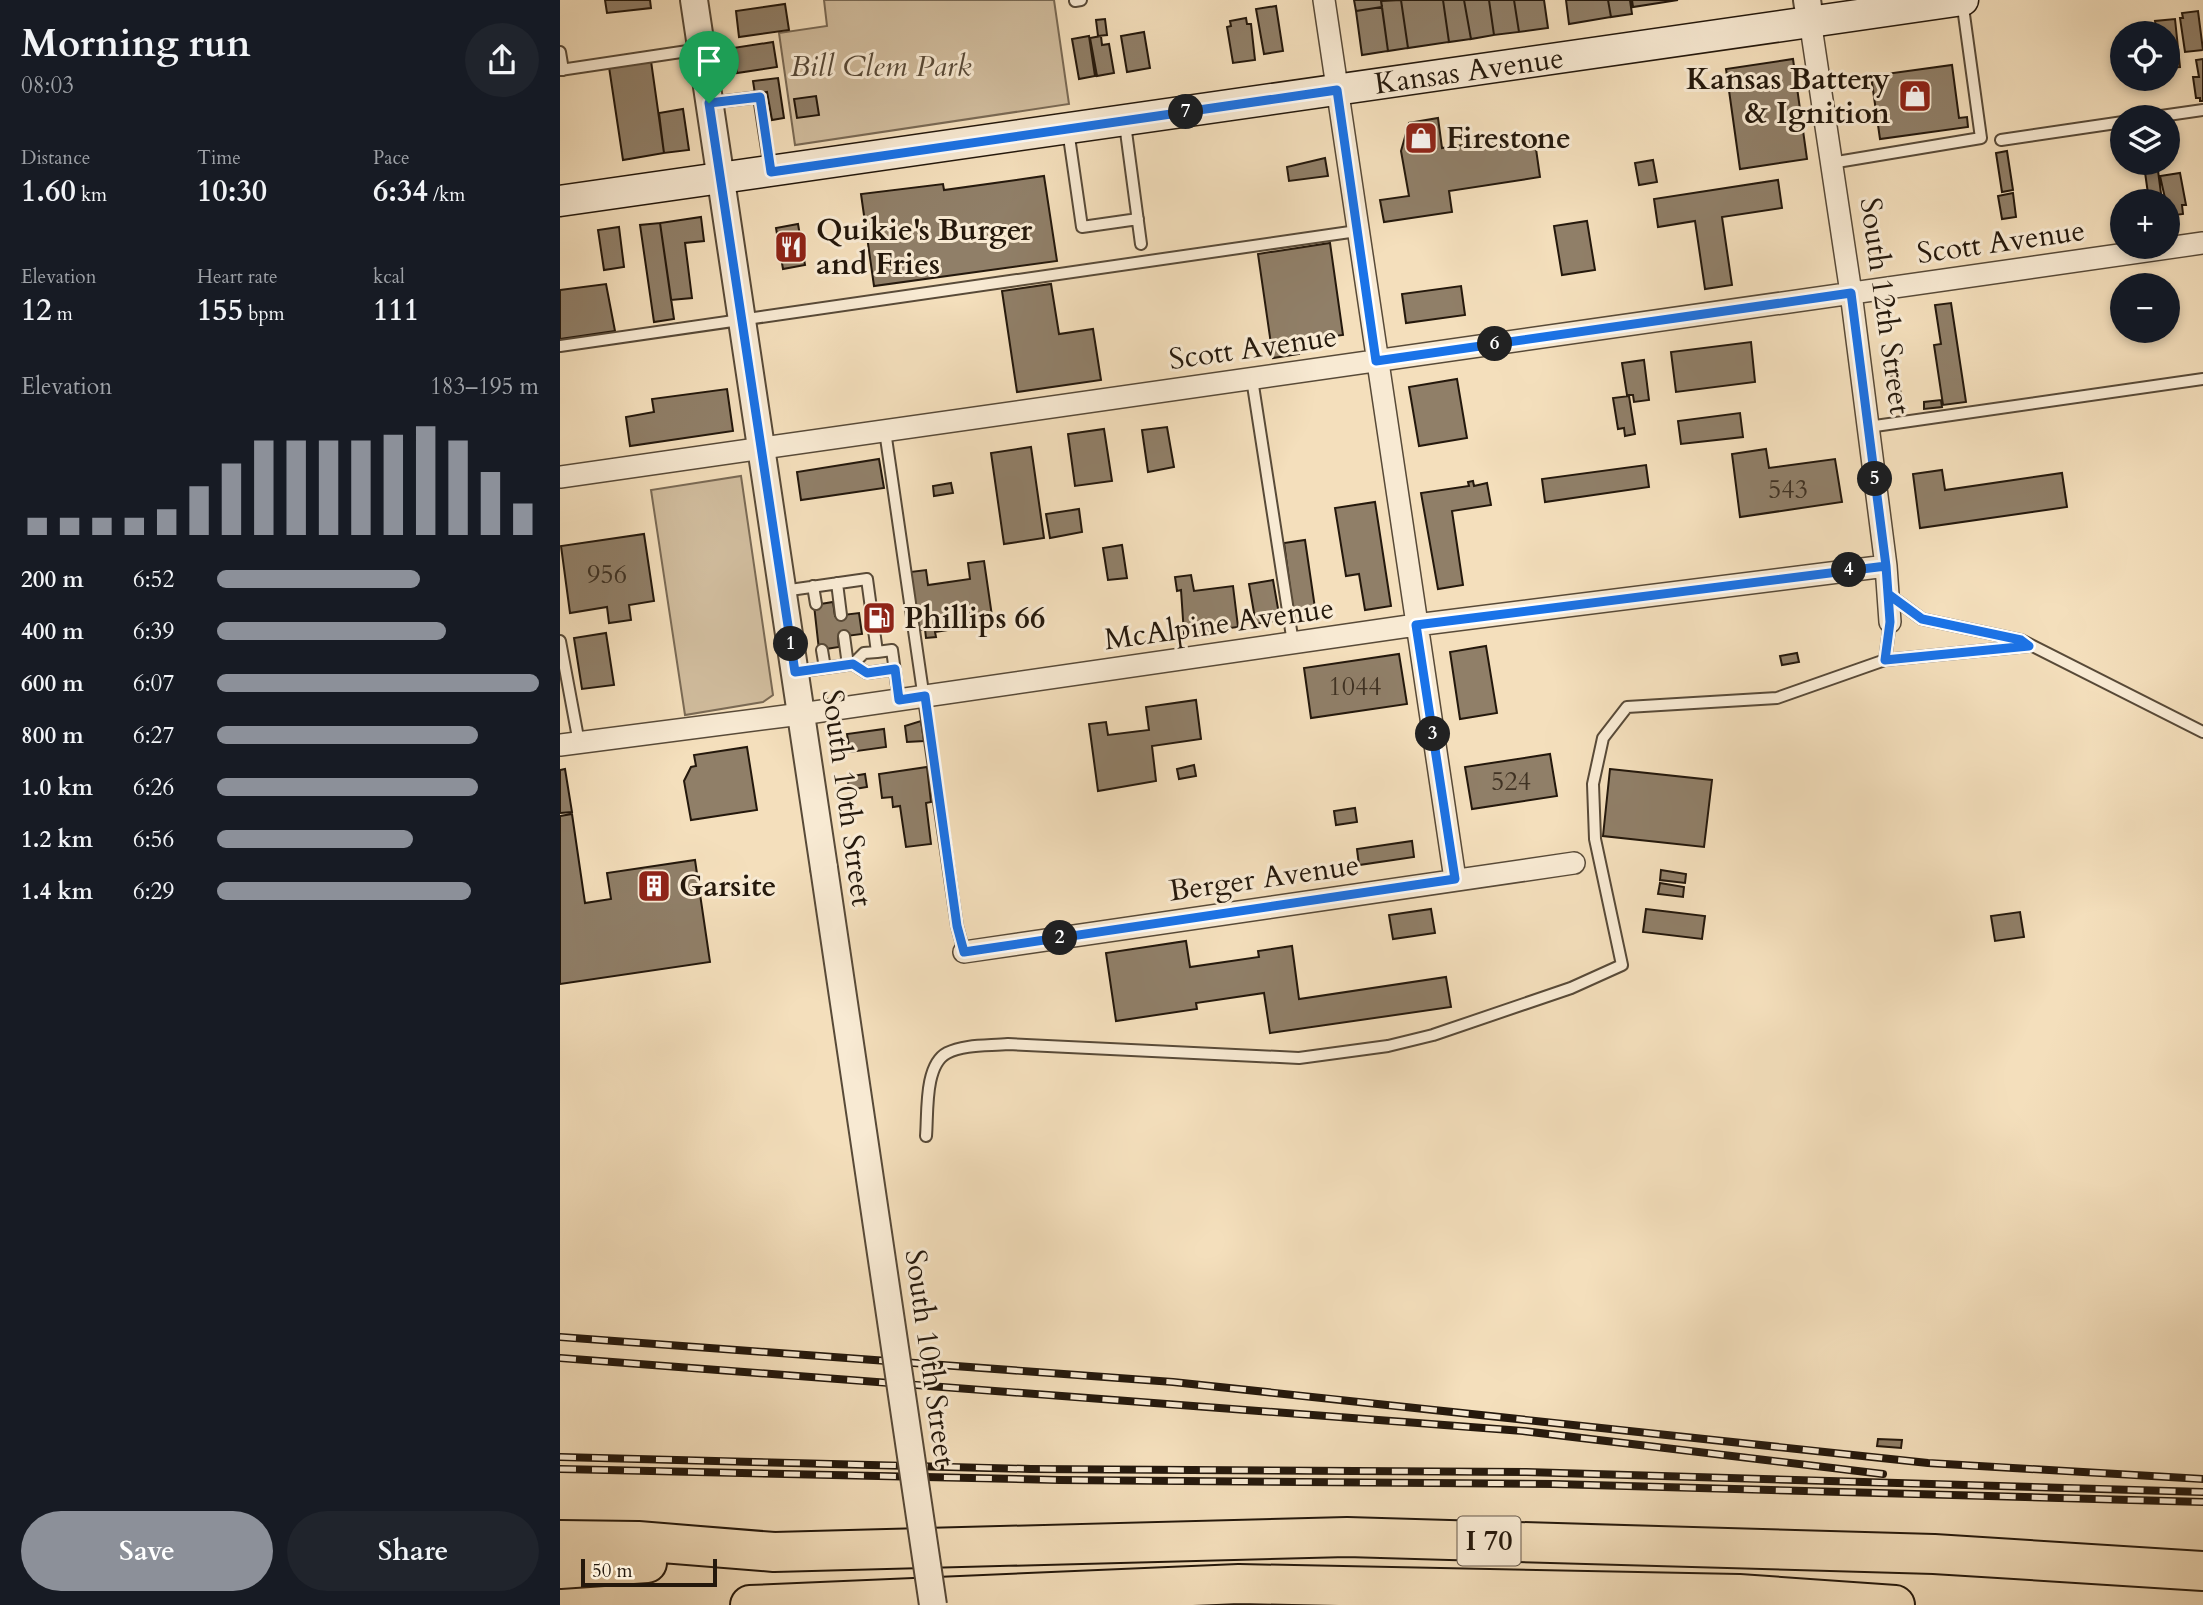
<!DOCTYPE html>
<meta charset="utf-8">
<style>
:root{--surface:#171b24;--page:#20242c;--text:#f1f3f6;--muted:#9ea1a6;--accent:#8c9099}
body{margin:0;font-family:Cardo,serif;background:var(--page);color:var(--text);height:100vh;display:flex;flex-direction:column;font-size:26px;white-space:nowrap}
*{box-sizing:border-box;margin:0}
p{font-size:23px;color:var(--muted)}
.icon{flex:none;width:38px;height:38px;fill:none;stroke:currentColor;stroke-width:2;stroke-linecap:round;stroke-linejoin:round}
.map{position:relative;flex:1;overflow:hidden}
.drawer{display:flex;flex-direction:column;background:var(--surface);width:560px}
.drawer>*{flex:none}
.fabs{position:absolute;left:1550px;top:21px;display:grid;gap:14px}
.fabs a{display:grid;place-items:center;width:70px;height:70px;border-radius:50%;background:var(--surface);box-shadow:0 4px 10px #0003;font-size:35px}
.scale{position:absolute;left:21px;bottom:18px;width:136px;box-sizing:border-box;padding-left:7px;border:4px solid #24180c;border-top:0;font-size:19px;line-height:24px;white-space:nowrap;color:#24180c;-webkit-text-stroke:5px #f8ead3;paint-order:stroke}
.pin{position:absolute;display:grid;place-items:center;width:60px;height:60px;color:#fff;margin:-72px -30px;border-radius:50% 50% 50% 0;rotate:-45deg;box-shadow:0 0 7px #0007}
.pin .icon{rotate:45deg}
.km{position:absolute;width:35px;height:35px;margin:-18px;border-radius:50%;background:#222;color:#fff;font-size:19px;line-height:35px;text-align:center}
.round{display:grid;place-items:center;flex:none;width:74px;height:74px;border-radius:37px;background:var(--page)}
.summary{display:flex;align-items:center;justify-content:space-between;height:119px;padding:0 21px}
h1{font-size:38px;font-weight:700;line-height:52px}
.figures{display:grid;grid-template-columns:repeat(3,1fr);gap:10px;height:119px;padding:7px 21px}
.figures div{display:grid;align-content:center}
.figures b{font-size:30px;font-weight:700}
.figures small{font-size:19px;font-weight:400}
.figures p{font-size:19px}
.chart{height:196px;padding:14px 21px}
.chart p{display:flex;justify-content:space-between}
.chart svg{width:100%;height:126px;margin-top:7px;stroke:var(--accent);stroke-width:6}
.button{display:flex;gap:14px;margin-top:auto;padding:14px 21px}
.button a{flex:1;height:80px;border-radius:42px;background:var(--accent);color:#fff;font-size:28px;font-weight:700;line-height:80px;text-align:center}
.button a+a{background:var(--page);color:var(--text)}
ul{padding:0 21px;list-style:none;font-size:23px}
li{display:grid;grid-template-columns:112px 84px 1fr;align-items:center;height:52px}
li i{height:18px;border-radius:9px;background:var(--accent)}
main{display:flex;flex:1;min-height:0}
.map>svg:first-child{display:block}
.green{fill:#d1bd9e;stroke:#7a6a55;stroke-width:2}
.building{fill:#907f68;stroke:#24180c;stroke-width:2}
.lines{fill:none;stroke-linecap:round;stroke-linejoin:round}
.service-casing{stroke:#584a38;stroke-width:14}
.minor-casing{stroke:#584a38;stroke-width:24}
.tertiary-casing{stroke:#584a38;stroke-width:30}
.secondary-casing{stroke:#24180c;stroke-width:33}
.motorway-casing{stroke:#24180c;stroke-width:42}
.service{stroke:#f8ead3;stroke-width:10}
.minor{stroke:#f8ead3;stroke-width:21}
.tertiary{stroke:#f8ead3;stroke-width:26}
.secondary{stroke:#f8ead3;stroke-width:30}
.motorway{stroke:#f4dfbc;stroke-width:38}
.rail-casing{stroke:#24180c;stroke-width:8}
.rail{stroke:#f8ead3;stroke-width:5;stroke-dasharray:16;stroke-linecap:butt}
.tertiary-bridge-casing{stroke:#584a38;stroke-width:30;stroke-linecap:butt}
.tertiary-bridge{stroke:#f8ead3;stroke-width:26}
.route-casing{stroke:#fff;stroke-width:14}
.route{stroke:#1a73e8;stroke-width:9}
.labels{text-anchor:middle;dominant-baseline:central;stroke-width:6;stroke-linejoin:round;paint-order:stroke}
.number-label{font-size:26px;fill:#3f3223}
.shield{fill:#f8ead3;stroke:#645748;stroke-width:2}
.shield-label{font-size:28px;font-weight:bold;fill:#24180c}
.park-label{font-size:30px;font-style:italic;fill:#584a38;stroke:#f8ead3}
.street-label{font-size:30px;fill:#24180c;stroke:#f8ead3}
.poi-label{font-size:30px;font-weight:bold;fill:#24180c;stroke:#f8ead3;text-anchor:start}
</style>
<main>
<section class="drawer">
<div class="summary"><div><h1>Morning run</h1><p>08:03</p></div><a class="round"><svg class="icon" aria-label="share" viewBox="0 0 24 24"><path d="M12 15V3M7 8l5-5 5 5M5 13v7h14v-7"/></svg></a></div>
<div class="figures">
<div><p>Distance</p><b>1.60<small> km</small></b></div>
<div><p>Time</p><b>10:30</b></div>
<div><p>Pace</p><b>6:34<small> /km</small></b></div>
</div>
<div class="figures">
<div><p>Elevation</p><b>12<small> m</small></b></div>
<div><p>Heart rate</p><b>155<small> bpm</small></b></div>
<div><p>kcal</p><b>111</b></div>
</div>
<div class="chart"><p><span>Elevation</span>183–195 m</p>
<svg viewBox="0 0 160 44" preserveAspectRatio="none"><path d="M5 44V38M15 44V38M25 44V38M35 44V38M45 44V35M55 44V27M65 44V19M75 44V11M85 44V11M95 44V11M105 44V11M115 44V9M125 44V6M135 44V11M145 44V22M155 44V33"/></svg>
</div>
<ul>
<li><b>200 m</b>6:52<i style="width:63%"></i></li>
<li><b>400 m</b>6:39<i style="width:71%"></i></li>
<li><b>600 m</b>6:07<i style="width:100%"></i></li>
<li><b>800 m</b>6:27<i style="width:81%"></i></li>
<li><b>1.0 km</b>6:26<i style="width:81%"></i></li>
<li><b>1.2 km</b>6:56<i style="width:61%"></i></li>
<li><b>1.4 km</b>6:29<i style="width:79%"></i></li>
</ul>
<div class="button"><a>Save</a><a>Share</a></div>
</section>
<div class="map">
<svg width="1643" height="1605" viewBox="0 0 1643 1605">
<rect width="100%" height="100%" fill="#f4dfbc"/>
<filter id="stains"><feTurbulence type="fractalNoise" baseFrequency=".00286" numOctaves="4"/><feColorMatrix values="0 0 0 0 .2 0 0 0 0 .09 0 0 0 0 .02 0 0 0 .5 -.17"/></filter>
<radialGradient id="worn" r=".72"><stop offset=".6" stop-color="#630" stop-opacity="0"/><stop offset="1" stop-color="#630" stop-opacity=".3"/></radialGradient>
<path class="green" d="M264,0H494L509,104L235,145L219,33L267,26Z
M181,476L213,695L203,702L125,715L91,490Z"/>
<path class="building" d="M45,0H90L91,8L47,13Z
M794,0H821L822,7L796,11Z
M841,0H883L889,42L848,48Z
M841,0L848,48L828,51L821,1Z
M883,0H904L911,39L889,42Z
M904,0H929L934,35L911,39Z
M929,0H954L959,32L934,35Z
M954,0H984L988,28L959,32Z
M1006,0H1048L1051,17L1009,24Z
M1048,0H1070L1072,14L1051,17Z
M1072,0H1118L1073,7Z
M225,4L229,30L179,37L176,11Z
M716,6L723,51L704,54L696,9Z
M822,7L828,51L802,55L796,11Z
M1638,11L1643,50L1625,52L1620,18H1623L1622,13Z
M686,18L687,24H691L695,60L673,63L667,27L671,26L670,21Z
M545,19L547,35L538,36L536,20Z
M1615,19L1620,67L1608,68V33H1597L1595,21Z
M584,32L590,68L567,72L561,36Z
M529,36L535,76L519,79L512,39Z
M541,36L542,45L549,44L554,73L537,76L530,38Z
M213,42L217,67L177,73L173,48Z
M1233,59L1247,159L1180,169L1166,69Z
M1643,59V101H1640V98H1636L1633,77H1639L1636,60Z
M91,61L104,153L63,160L49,67Z
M1392,65L1399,118L1407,117L1408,127L1320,139L1311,76Z
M218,78L224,118L212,120L207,92L195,94L193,81Z
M256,96L259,115L237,118L234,99Z
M123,109L129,150L104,153L99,113Z
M878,118L882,148L974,135L980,177L889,191L892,212L824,222L820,200L849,196L841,151L849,123Z
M1447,151L1453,190L1442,192L1436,153Z
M765,158L768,176L729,181L727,167Z
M1093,160L1097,182L1079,185L1075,163Z
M1597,163L1602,201H1589L1584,165Z
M1620,173L1626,205H1622L1623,214L1609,216L1600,176Z
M484,176L497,261L314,286L301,194L383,184L384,190Z
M1218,180L1222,208L1162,217L1172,285L1145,289L1135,221L1098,227L1094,199Z
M1453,193L1456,217L1442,219L1438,196Z
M141,217L144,241L125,243L132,298L111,300L100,223Z
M1027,221L1035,270L1002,275L994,226Z
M100,223L114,319L94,322L80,225Z
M238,224L245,265L223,269L216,228Z
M59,227L64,267L44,270L38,230Z
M770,243L783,335L737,341L739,354L713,358L698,254Z
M46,284L55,331L0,339V290Z
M491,284L499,334L533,329L541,380L457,392L442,291Z
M901,286L905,315L846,323L842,294Z
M1391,303L1406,402L1383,405L1374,345L1381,344L1375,305Z
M1191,342L1195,382L1116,392L1111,352Z
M1084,360L1089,400L1074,402L1073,395H1067L1062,363Z
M1337,373L1341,395L1335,396L1331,374Z
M897,379L907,438L859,446L849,387Z
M167,389L173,431L70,446L66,417L94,412L92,399Z
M1069,396L1075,434L1065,436L1064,428L1058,429L1053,398Z
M1381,400L1382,407L1364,409V402Z
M1180,413L1183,437L1121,444L1118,421Z
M607,427L614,467L588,472L582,430Z
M544,429L552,481L515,486L508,434Z
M471,447L484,538L444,544L431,453Z
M1206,449L1209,468L1275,459L1282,502L1180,517L1172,454Z
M319,459L324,488L241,500L237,472Z
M1086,465L1089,487L985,502L982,479Z
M1382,470L1385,490L1502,473L1507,507L1360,528L1353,474Z
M913,481L914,486L927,483L931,505L892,511L903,585L878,589L861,493L909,486L908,482Z
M391,483L393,493L374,496L373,486Z
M815,502L831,606L805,610L799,574L786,576L775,508Z
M519,509L522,532L490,538L486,514Z
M84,534L94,601L69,605L71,620L49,623L47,607L10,613L1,546Z
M745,540L755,608L733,611L724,543Z
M562,545L567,578L548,580L543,548Z
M424,561L433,623L375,632L376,637L366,638L365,629L359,630L350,572L366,570L368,585L410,579L408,563Z
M631,575L634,591L673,586L678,627L624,634L621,590L617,591L615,577Z
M713,580L720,620L696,624L689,584Z
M273,602L275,616L299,613L302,634L278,637L279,647L259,650L254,605Z
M46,633L54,685L22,689L14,638Z
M926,646L937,713L900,719L890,652Z
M1237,653L1239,662L1222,665L1220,656Z
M839,654L847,704L751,718L744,668Z
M636,700L641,739L592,746L596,781L538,791L529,724L546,722L548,735L589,730L586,707Z
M361,721L364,741L347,742L345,726Z
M324,729L326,747L290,752L287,734Z
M187,747L197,810L131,820L124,781L131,767L136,766L134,755Z
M990,754L997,796L912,809L905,767Z
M634,765L636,776L619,779L617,769Z
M367,767L371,802L366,803L371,844L346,847L340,806L333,807L332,797L322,798L319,774Z
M5,769L12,812L0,813V770Z
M1050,769L1152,780L1144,847L1043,836Z
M305,774L307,787L289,790L287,777Z
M795,808L797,822L776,825L774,811Z
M12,814L25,903L51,899L47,873L135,860L150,962L0,984V816Z
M852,841L854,857L799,865L797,849Z
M1101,870L1126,874L1125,883L1100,880Z
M1100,883L1124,887L1123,897L1098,894Z
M871,909L875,933L833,939L829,915Z
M1086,909L1145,916L1142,939L1083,932Z
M1460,912L1464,937L1435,941L1431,916Z
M626,941L630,967L699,957L698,951L732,946L739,999L886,977L891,1007L710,1033L704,993L636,1003L637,1009L556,1021L546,953Z
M1318,1439L1342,1440L1341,1448L1317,1446Z"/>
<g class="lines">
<defs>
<path id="service" d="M515,1L521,0
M0,52L3,70
M0,70L141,49
M149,103L199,97L210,169
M1594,117L1643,110
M565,124L581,244
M508,130L522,227L578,219
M1441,140L1563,122
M1271,163L1421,138L1402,0
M0,346L797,231
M692,379L733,643
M1308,427L1643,379
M325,431L397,926L404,952
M277,583L281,615
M253,586L256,604
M223,591L307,579L317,652L332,650L339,700
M1328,594L1362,619L1461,640L1643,732
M284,636L288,665
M0,641L19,743
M262,650L265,668
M1325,660L1330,622
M293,664L304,653L317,652
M236,672L293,664L307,673L335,669
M366,1136C368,1114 364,1065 387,1053C404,1044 430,1046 448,1044L739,1058L828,1046L873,1035L1011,988L1062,965L1035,839L1033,784L1043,738L1067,707L1217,698L1325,660L1469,646"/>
<path id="minor" d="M764,0L895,879
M1250,20L1291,293L1326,566L1330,622
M0,477L1643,243
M0,745L241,714L856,625L1326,566
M404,952L1014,863"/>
<path id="tertiary" d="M134,0L264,868
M1247,0L1250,20"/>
<path id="secondary" d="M0,201L1403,0"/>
<path id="motorway" d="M0,1540L78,1541L214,1552L787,1537L1374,1554L1643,1571
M0,1569L87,1563
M190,1605L679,1584L1179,1594L1335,1605"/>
</defs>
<use href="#service" class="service-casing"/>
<use href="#minor" class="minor-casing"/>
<use href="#tertiary" class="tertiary-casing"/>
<use href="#secondary" class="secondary-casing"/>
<use href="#motorway" class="motorway-casing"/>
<use href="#service" class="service"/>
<use href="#minor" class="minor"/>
<use href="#tertiary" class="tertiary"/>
<use href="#secondary" class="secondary"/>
<use href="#motorway" class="motorway"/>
<defs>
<path id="rail" d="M0,1337L613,1382L1368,1463L1643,1479
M0,1358L963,1431L1323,1474
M0,1457L471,1469L966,1472L1643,1492
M0,1469L499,1480L994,1484L1643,1502"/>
</defs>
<use href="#rail" class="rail-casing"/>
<use href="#rail" class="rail"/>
<defs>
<path id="tertiary-bridge" d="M264,868L373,1605"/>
</defs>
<use href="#tertiary-bridge" class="tertiary-bridge-casing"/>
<use href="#tertiary-bridge" class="tertiary-bridge"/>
</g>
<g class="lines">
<defs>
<path id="route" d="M149,103L235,672L293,664L307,673L335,669L339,700L365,696L397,926L404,952L895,879L856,625L1326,566L1328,594L1362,619L1461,640L1469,646L1325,660L1330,622L1326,566L1291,293L816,361L777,90L211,172L200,97L149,103"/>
</defs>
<use href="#route" class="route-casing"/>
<use href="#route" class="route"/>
</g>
<defs>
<symbol id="shop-square" viewBox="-11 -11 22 22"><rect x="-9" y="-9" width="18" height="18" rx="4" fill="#8f2418" stroke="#f8ead3"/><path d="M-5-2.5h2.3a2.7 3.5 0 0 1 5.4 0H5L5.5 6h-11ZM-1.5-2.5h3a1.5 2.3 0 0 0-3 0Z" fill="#fff"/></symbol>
<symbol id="restaurant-square" viewBox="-11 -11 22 22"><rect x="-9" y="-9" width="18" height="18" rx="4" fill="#8f2418" stroke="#f8ead3"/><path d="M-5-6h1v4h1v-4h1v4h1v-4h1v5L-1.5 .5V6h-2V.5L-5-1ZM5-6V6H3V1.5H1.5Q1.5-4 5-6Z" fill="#fff"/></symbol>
<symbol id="fuel-square" viewBox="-11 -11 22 22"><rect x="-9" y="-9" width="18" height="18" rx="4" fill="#8f2418" stroke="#f8ead3"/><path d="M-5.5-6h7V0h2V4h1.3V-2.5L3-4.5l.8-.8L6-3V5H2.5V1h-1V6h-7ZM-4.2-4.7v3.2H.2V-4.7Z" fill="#fff"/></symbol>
<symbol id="building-square" viewBox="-11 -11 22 22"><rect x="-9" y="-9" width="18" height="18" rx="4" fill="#8f2418" stroke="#f8ead3"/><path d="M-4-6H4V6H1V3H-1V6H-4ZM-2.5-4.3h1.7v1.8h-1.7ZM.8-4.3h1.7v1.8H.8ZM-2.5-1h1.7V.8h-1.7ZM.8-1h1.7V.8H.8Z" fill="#fff"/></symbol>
</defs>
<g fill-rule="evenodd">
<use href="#shop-square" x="1336" y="77" width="38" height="38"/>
<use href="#shop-square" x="842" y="119" width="38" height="38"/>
<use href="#restaurant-square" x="212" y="228" width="38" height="38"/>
<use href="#fuel-square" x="300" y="599" width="38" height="38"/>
<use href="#building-square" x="75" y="867" width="38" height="38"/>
</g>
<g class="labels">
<g class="number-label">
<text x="1228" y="489">543</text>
<text x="47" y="574">956</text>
<text x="795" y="686">1044</text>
<text x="951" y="781">524</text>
</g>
<rect class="shield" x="897.5" y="1516.5" width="63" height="49" rx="5"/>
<g class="shield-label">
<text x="929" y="1541">I 70</text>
</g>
<g class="park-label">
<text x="321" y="66">Bill Clem Park</text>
</g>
<g class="street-label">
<text transform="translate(909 71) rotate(-8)">Kansas Avenue</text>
<text transform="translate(1441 242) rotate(-8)">Scott Avenue</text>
<text transform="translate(1325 306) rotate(82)">South 12th Street</text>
<text transform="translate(693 348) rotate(-8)">Scott Avenue</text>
<text transform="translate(659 624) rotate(-8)">McAlpine Avenue</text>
<text transform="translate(287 798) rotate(82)">South 10th Street</text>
<text transform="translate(704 878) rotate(-8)">Berger Avenue</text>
<text transform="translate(370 1358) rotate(82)">South 10th Street</text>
</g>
<g class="poi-label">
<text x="1330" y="79" text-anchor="end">Kansas Battery<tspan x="1330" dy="34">&amp; Ignition</tspan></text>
<text x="886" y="138">Firestone</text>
<text x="256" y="230">Quikie's Burger<tspan x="256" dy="34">and Fries</tspan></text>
<text x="344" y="618">Phillips 66</text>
<text x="119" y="886">Garsite</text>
</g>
</g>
<rect width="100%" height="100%" filter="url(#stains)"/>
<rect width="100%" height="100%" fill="url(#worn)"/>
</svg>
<div class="fabs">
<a><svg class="icon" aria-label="locate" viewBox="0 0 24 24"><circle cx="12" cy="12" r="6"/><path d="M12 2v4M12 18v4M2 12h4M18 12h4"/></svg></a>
<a><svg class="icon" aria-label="layers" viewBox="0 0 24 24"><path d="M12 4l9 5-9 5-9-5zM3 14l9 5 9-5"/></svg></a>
<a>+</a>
<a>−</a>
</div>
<div class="scale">50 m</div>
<div class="pin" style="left:149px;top:103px;background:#1e9e55"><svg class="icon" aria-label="arrive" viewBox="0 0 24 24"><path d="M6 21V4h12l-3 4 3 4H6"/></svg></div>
<b class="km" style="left:231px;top:644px">1</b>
<b class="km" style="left:500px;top:938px">2</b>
<b class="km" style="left:873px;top:734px">3</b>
<b class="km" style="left:1289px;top:570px">4</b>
<b class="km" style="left:1315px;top:479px">5</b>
<b class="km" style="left:935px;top:344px">6</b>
<b class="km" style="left:626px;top:112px">7</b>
</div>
</main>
